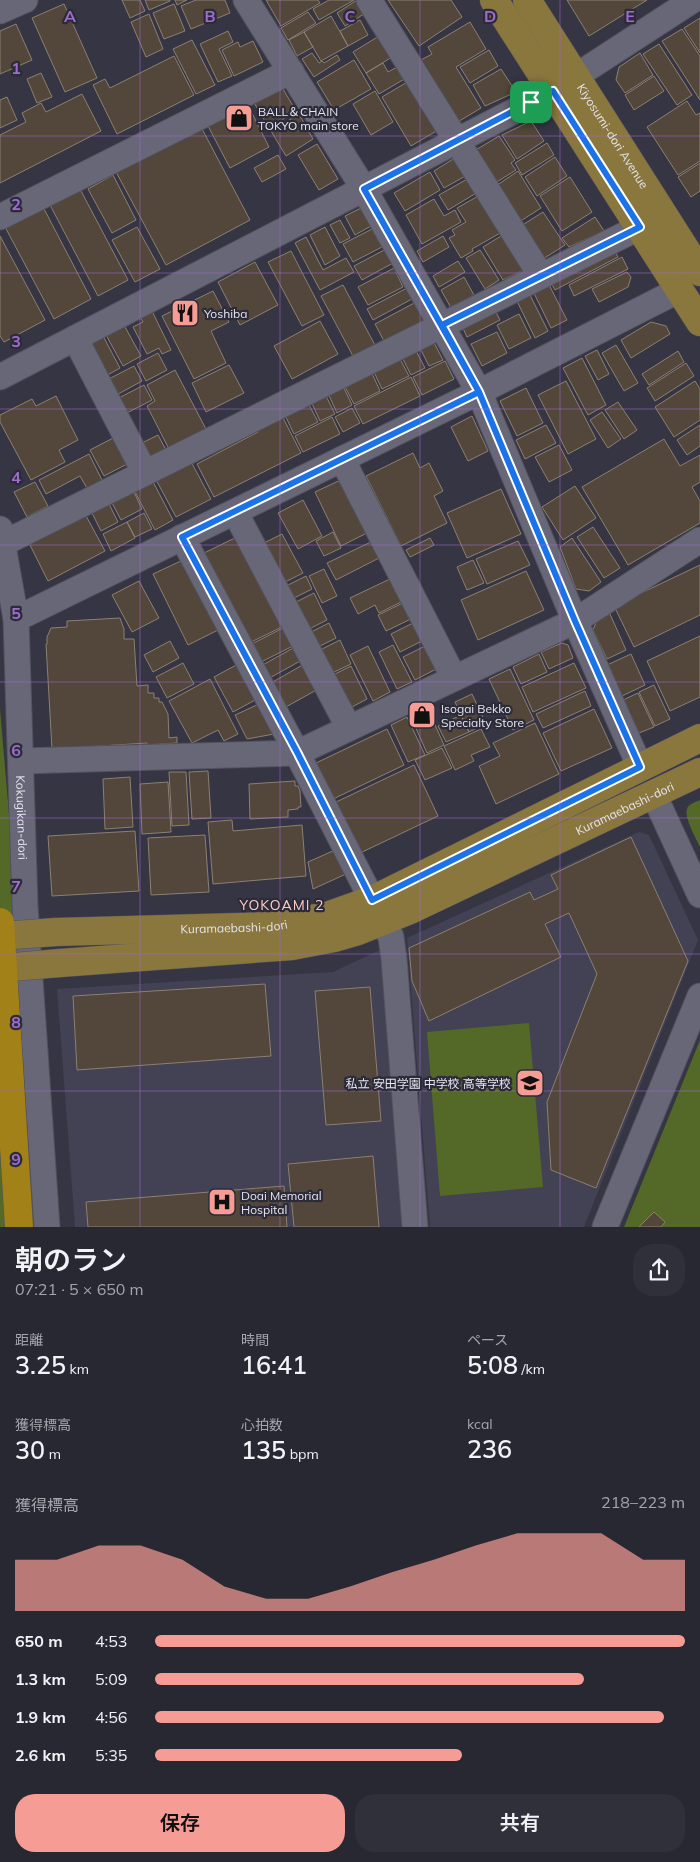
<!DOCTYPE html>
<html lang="ja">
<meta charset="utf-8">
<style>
:root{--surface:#282833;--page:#30303b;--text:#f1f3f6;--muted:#a5a6ac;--accent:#f59c94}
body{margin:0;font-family:Mulish,"Noto Sans JP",sans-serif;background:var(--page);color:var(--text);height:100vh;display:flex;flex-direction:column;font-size:19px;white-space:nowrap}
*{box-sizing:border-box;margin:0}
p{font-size:16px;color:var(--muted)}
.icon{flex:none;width:28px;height:28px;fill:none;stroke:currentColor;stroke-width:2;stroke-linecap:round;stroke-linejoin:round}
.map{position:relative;height:1227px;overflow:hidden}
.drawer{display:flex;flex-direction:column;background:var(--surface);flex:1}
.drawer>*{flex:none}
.pin{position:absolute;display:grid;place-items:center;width:42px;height:42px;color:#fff;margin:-21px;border-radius:10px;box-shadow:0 2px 8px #0006}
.round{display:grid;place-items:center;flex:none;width:52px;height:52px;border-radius:20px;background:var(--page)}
.head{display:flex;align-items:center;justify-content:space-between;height:85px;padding:0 15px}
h1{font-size:28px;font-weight:600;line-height:38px}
.metrics{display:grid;grid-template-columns:repeat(3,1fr);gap:8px;height:85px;padding:5px 15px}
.metrics div{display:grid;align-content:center}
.metrics b{font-size:25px;font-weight:600}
.metrics small{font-size:14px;font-weight:400}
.metrics p{font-size:14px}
.chart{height:140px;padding:10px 15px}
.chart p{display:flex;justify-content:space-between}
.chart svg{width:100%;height:90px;margin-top:5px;fill:var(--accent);opacity:.7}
.action{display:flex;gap:10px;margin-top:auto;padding:10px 15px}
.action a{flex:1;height:58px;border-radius:20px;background:var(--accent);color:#111;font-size:20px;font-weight:600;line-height:58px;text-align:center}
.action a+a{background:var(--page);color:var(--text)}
ul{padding:0 15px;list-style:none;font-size:16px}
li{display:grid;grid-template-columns:80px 60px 1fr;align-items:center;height:38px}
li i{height:12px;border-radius:6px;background:var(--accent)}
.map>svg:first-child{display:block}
.built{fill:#434154}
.green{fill:#546927}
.building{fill:#52473a;stroke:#8b8071}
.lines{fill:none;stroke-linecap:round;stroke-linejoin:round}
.minor-casing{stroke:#52515d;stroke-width:27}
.major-casing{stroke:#52515d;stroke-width:29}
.minor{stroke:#686777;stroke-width:25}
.major{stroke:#8a773e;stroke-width:28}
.major-bridge-casing{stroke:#52515d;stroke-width:29;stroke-linecap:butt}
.highway-bridge-casing{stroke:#52515d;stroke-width:29;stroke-linecap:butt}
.major-bridge{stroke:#8a773e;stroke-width:28}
.highway-bridge{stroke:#a18118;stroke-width:28}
.route-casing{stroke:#fff;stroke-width:10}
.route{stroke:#1a73e8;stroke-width:6}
.grid{fill:none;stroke:#a06ccf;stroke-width:1;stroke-opacity:0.55}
.labels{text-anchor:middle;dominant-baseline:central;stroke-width:4.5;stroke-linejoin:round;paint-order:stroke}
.poi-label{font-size:12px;fill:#e5e4ee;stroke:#2c2b39;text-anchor:start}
.street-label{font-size:12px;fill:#e5e4ee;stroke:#2c2b39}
.neighbourhood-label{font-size:14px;letter-spacing:1px;fill:#fcc8c3;stroke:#2c2b39}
.grid-label{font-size:16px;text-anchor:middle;font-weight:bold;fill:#a06ccf;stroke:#2c2b39;stroke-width:4.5;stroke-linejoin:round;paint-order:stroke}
</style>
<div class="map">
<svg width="700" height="1227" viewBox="0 0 700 1227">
<rect width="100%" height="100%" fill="#363544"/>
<path class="built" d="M639,832L649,835L698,940L584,1227H430L407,938Z
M384,948L406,1227H75L57,989L333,972Z"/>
<path class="green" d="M0,709L12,849L36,1227H0Z
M700,800V847C696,839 684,817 687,809C688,804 696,802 700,800Z
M529,1023L543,1187L440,1196L427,1032Z
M700,1040V1227H624Z"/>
<path class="building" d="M122,0H140L145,11L130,18Z
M145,0H170V1L149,10Z
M175,0H187L177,5Z
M196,0H225L230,13L191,29L181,6Z
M266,0H318L320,3L281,26Z
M329,0H354L319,20L313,9Z
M357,0H359L367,12L345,26L337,13Z
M388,0H451L462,17L419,46Z
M567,0H647L589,36Z
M64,4L97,78L65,92L32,18Z
M174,4L185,31L164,39L153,13Z
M308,12L316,23L288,40L281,28Z
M149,14L163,49L146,57L131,22Z
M331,16L348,46L321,61L304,32Z
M700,18V53L684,28Z
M360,20L368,35L348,46L340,31Z
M470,22L486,49L456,67L481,108L456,123L419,61L432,54L428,47Z
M16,24L32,60L0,74V31Z
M682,29L700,56V100L662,41Z
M228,31L233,42L219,49L232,76L218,82L200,44Z
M304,32L313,47L297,56L289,40Z
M379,36L392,57L366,73L353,52Z
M192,40L215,85L196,94L173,49Z
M253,41L263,62L234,76L222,50L238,42L240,47Z
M659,44L692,95L677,105L643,54Z
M489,50L498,66L470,83L460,67Z
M312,53L319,63L322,61L324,63L337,55L340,60L314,77L302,59Z
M640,53L653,75L625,93L616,80L619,67Z
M174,56L194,95L117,134L93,85L105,79L110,88Z
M354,60L371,89L334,110L317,82Z
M383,63L388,72L399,66L406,78L379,94L366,73Z
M501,69L516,92L485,106L473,85Z
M41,73L52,97L37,103L27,79Z
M654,76L664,91L634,110L625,95Z
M409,81L438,130L411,146L382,97Z
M280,84L296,111L269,128L253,101Z
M375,91L393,122L371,135L353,104Z
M82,94L101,131L0,183V135L26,122L22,113L41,103L46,112Z
M7,97L17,120L0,128V100Z
M687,101L696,115L700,113V161L678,175L647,127Z
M248,105L269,147L230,168L208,126Z
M299,114L313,139L286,156L271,131Z
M531,121L544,141L517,159L502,135Z
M200,125L250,220L166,265L115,170Z
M499,136L515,160L511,163L516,170L495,183L474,151Z
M547,143L554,155L522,175L515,163Z
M317,144L338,179L319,190L298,155Z
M278,155L286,169L262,182L254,168Z
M458,156L469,174L444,188L434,171Z
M555,157L567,176L537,196L525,177Z
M700,163V191L691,197L678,177Z
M518,171L541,208L519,222L496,186Z
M430,172L440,190L405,211L394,193Z
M113,175L136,220L112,233L88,189Z
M570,177L592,212L562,231L540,196Z
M469,178L478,192L448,210L439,195Z
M80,189L128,280L98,296L50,205Z
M480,195L502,232L472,249L473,251L461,258L449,238L455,235L452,230L466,222L457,208Z
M434,199L444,216L455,210L461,222L422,244L406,215Z
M42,205L91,299L54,319L4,225Z
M361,208L371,226L355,235L345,216Z
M543,212L565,245L543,259L521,226Z
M595,217L604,231L569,247L562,238Z
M340,220L350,238L340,243L330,225Z
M137,227L160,269L135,282L112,240Z
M325,227L340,256L325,265L310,235Z
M372,229L382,247L353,262L343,244Z
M506,233L528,268L503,280L483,247Z
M0,236L45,320L4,342L0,336Z
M443,236L449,247L423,262L417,251Z
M306,237L323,270L346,258L354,272L320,290L295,243Z
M612,246L618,257L555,290L549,279Z
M386,249L393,263L362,280L354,266Z
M480,250L499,280L485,289L466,258Z
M291,251L324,315L302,326L268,262Z
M622,257L628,269L574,296L569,285Z
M458,261L465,272L439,287L433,276Z
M255,262L278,305L240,325L218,282Z
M394,268L403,287L368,305L358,287Z
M627,272L631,277L628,287L599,302L592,289Z
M464,277L474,295L451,308L441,290Z
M546,279L567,320L551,328L531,287Z
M343,285L376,347L354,358L321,296Z
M407,288L412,299L373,320L367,309Z
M213,291L229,322L211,331L226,363L194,379L162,316Z
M528,291L548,331L535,338L515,297Z
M416,302L426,321L385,343L375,324Z
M493,306L500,320L467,337L460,322Z
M152,311L171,350L162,354L159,348L147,354L133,327L143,322L140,317Z
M519,314L531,338L509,349L497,325Z
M320,321L338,354L292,379L274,346Z
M651,322L666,326L670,334L631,358L621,340Z
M124,325L141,356L123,366L106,335Z
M497,332L507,353L482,366L471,344Z
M430,335L443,360L429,366L417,342Z
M103,336L120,368L104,377L87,344Z
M413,345L425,368L411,375L399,351Z
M616,345L638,383L624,391L602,353Z
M597,350L609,374L598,380L585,356Z
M678,351L684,362L649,385L642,374Z
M158,353L167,370L146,381L137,364Z
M582,358L606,405L588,415L563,368Z
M400,359L409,376L382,389L374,372Z
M445,361L454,379L422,395L413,377Z
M686,363L694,376L655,401L647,388Z
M229,365L244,393L206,412L192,383Z
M134,366L142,381L111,398L103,382Z
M370,369L380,391L354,404L343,383Z
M175,370L206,429L169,449L147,406L155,401L147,385Z
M411,377L420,396L363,424L354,406Z
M566,381L596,439L568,454L538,395Z
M695,381L700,389V420L674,437L655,407Z
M342,384L352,405L337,413L327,391Z
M144,385L152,400L121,416L113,401Z
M526,388L543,423L517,436L500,401Z
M324,392L335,414L320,421L310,399Z
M56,396L78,440L59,450L65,462L31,480L0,422V415L32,399L36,406Z
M306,399L318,422L294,434L283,411Z
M618,402L637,430L624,439L605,410Z
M352,408L360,423L343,432L335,417Z
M280,412L301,453L214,497L197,464L258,432L254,425Z
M602,412L621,439L608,448L590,420Z
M472,416L488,451L468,461L451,427Z
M332,417L340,434L303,452L295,436Z
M546,425L556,443L525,459L516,440Z
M700,425V446L687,455L677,440Z
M158,435L167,452L149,461L140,444Z
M115,437L129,463L104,476L90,450Z
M664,439L680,466L700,455V482L692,487L700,501V523L628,565L582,487Z
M559,445L572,470L549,482L535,457Z
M413,453L420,468L429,463L443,491L434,496L447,523L401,546L366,476Z
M89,454L103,482L88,490L80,476L46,494L39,480Z
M189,458L211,499L176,517L154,476Z
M150,476L173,520L155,530L132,486Z
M347,477L373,530L341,546L315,492Z
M35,482L48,506L27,517L14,492Z
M131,486L142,509L121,520L109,497Z
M575,486L596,518L563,540L542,507Z
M501,489L521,534L467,558L447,513Z
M106,498L118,522L101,531L89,507Z
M303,500L322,536L298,549L278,513Z
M84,512L105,551L48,581L28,541Z
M144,513L152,529L135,537L127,522Z
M127,522L135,538L111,551L103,534Z
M593,527L620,568L604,578L577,537Z
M333,532L341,548L324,556L316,541Z
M282,534L303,573L283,583L262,544Z
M241,535L286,625L247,644L202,554Z
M430,538L434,545L410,557L406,550Z
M572,538L601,582L589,591L576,589L560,547Z
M375,540L383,556L336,580L327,563Z
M518,541L530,565L487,584L476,559Z
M183,560L218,630L188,645L153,574Z
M473,560L484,583L467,590L457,567Z
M700,565V615L634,647L614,606Z
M324,569L337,596L322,603L309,576Z
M526,571L544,610L478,640L461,600Z
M306,576L312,589L288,601L282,588Z
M392,578L403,601L379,613L375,605L358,614L350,598Z
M139,581L159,618L132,632L112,595Z
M314,593L327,620L305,631L292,604Z
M405,602L413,618L386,631L378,615Z
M610,614L626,650L607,659L593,630L597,620Z
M120,618L124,629V639H134L137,686L148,685V693H154V698H159V702H162L168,714L169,738L177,737V743L147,745V743L52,749L46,644H47V637L51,628L67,627V621Z
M415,622L424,640L400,652L391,634Z
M329,623L336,638L316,648L309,633Z
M283,628L293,646L259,663L250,645Z
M700,636V697L670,711L647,661Z
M340,640L351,664L332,673L320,650Z
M170,641L179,658L153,672L144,655Z
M562,643L568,645L573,658L549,669L541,652Z
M429,644L440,667L415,680L403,657Z
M393,645L412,682L397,689L379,652Z
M368,646L390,692L373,701L350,655Z
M295,647L302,660L266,680L259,667Z
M539,654L547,672L521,684L513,667Z
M631,654L645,685L622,696L607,665Z
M183,663L194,684L167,698L156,677Z
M306,663L320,688L284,708L271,683Z
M574,663L586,688L533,712L522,687Z
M238,664L257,699L233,712L214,677Z
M351,666L367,699L350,708L333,675Z
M510,669L534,720L513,730L489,679Z
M210,679L238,734L224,741L218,730L192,743L169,701Z
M654,685L670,719L655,726L639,692Z
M585,691L591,706L543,728L536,714Z
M638,693L654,727L639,733L623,700Z
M472,694L486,724L469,732L455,702Z
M259,704L274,734L247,739L235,715Z
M427,707L444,745L427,753L410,715Z
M594,709L612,748L561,771L543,733Z
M461,715L469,732L446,742L438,726Z
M407,717L425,755L408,762L391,725Z
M535,723L559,774L496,804L479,766L500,756L493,743Z
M387,729L404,765L331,800L314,764Z
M481,729L490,747L471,755L474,761L455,770L444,746Z
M442,748L452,768L425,780L415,760Z
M414,765L438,816L358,854L334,803Z
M208,771L211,818L192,819L189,772Z
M169,772H186L189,825L172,826Z
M130,777L133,827L105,829L103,779Z
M295,781V786H298L300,791L301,807H298V809L288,810V817L250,819L249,784Z
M168,782L171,832L142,834L140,784Z
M232,820L233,831L302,825L306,876L213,884L208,822Z
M135,831L139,891L52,896L48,836Z
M205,835L209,892L151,895L148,838Z
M631,837L688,961L596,1188L551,1170L547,1102L597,974L569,913L545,924L561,957L429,1021L412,981L409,948L530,892L534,900L558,889L551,875Z
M335,850L346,874L313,889L308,862Z
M265,984L271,1056L77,1070L73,996Z
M370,987L381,1121L326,1125L315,991Z
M373,1156L379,1227H294L288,1164Z
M284,1186L287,1227H88L86,1202Z
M654,1212L665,1222L661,1227H639Z"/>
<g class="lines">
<defs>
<g id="minor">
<path d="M246,0L364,189L479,392L575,621L640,767"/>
<path d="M369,0L541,276"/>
<path d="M0,11L25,0"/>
<path d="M0,217L291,71"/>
<path d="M75,338L145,473"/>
<path d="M0,377L553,91L693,0"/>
<path d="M342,459L454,678"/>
<path d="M235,512L349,728"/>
<path id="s1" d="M0,529L16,619L25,906L47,1227"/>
<path d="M182,537L297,753L391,937L394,959L415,1227"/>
<path d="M4,543L640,227"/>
<path d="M16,619L479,392L679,290"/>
<path d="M21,761L297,753L575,621L700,540"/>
<path d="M654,795L700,895"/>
<path d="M605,1227L700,996"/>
</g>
<g id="major">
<path d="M494,0L700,322"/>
<path id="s2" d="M527,0L700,272"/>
<path id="s3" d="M56,932L273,926L327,916L372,900L700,738"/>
<path id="s4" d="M60,963L292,946L334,938L358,931L410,910L700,772"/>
</g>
</defs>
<use href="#minor" class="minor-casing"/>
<use href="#major" class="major-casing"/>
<use href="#minor" class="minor"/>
<use href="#major" class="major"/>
<defs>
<path id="major-bridge" d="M0,936L56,932
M0,968L60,963"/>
<path id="highway-bridge" d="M0,922L19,1227"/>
</defs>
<use href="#major-bridge" class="major-bridge-casing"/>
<use href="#highway-bridge" class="highway-bridge-casing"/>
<use href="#major-bridge" class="major-bridge"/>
<use href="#highway-bridge" class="highway-bridge"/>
</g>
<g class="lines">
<defs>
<path id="route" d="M531,102L364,189L479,392L182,537L297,752L372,900L640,767L575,621L479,392L442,325L640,227L553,91L531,102"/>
</defs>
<use href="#route" class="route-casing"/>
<use href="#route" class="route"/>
</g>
<path class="grid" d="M140,0V1227M280,0V1227M420,0V1227M560,0V1227M0,136H700M0,273H700M0,409H700M0,545H700M0,682H700M0,818H700M0,954H700M0,1091H700"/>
<defs>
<symbol id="shop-square" viewBox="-11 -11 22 22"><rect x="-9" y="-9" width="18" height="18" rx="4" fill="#f59c94" stroke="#2c2b39"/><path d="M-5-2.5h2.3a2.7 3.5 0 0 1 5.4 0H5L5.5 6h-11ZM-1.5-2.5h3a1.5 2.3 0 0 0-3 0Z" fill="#111"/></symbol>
<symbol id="restaurant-square" viewBox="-11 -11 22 22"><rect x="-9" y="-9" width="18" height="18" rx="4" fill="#f59c94" stroke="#2c2b39"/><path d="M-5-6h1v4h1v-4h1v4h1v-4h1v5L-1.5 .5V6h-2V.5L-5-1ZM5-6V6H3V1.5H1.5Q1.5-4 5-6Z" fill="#111"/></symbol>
<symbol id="school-square" viewBox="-11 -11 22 22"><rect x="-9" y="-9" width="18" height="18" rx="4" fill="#f59c94" stroke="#2c2b39"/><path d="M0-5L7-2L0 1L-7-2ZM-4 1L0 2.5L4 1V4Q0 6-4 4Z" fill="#111"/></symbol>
<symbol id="hospital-square" viewBox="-11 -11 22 22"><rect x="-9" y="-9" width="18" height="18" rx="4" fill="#f59c94" stroke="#2c2b39"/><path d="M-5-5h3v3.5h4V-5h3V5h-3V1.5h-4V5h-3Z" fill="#111"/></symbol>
</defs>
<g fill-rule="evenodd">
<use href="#shop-square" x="223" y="102" width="32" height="32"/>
<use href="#restaurant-square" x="169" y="297" width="32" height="32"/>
<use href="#shop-square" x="406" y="699" width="32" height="32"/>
<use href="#school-square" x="514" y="1067" width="32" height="32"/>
<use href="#hospital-square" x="206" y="1186" width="32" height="32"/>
</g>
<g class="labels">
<g class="poi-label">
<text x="258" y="111">BALL＆CHAIN<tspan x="258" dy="14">TOKYO main store</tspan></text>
<text x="204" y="313">Yoshiba</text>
<text x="441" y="708">Isogai Bekko<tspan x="441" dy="14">Specialty Store</tspan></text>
<text x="511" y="1083" text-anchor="end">私立 安田学園 中学校 高等学校</text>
<text x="241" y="1195">Doai Memorial<tspan x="241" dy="14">Hospital</tspan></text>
</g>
<g class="street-label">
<text stroke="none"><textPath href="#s2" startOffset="161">Kiyosumi-dori Avenue</textPath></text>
<text stroke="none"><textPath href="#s4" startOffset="594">Kuramaebashi-dori</textPath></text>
<text stroke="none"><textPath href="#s1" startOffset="290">Kokugikan-dori</textPath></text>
<text stroke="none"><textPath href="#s3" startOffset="178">Kuramaebashi-dori</textPath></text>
</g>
<g class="neighbourhood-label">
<text x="282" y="905">YOKOAMI 2</text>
</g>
</g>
<g class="grid-label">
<text x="70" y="22">A</text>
<text x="210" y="22">B</text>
<text x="350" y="22">C</text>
<text x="490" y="22">D</text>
<text x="630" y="22">E</text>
<text x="16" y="74">1</text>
<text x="16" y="210">2</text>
<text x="16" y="347">3</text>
<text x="16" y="483">4</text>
<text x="16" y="619">5</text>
<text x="16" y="756">6</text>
<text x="16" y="892">7</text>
<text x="16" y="1028">8</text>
<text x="16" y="1165">9</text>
</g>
</svg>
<div class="pin" style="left:531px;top:102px;background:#1e9e55"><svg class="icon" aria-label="arrive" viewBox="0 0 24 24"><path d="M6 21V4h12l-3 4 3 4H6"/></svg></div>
</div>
<section class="drawer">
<div class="head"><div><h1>朝のラン</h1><p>07:21 · 5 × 650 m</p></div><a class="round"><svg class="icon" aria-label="share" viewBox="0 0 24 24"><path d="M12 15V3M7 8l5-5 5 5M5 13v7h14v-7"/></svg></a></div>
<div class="metrics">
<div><p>距離</p><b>3.25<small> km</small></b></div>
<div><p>時間</p><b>16:41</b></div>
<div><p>ペース</p><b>5:08<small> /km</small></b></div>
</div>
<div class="metrics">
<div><p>獲得標高</p><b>30<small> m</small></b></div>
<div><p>心拍数</p><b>135<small> bpm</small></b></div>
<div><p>kcal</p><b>236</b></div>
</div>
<div class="chart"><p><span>獲得標高</span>218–223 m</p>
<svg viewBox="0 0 160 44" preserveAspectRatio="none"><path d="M0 44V19L10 19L20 12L30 12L40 19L50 32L60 38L70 38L80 32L90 25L100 19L110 12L120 6L130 6L140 6L150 19L160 19V44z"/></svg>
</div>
<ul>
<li><b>650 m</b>4:53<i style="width:100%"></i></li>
<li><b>1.3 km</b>5:09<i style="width:81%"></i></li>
<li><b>1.9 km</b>4:56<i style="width:96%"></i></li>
<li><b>2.6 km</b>5:35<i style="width:58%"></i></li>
</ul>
<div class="action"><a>保存</a><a>共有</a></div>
</section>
